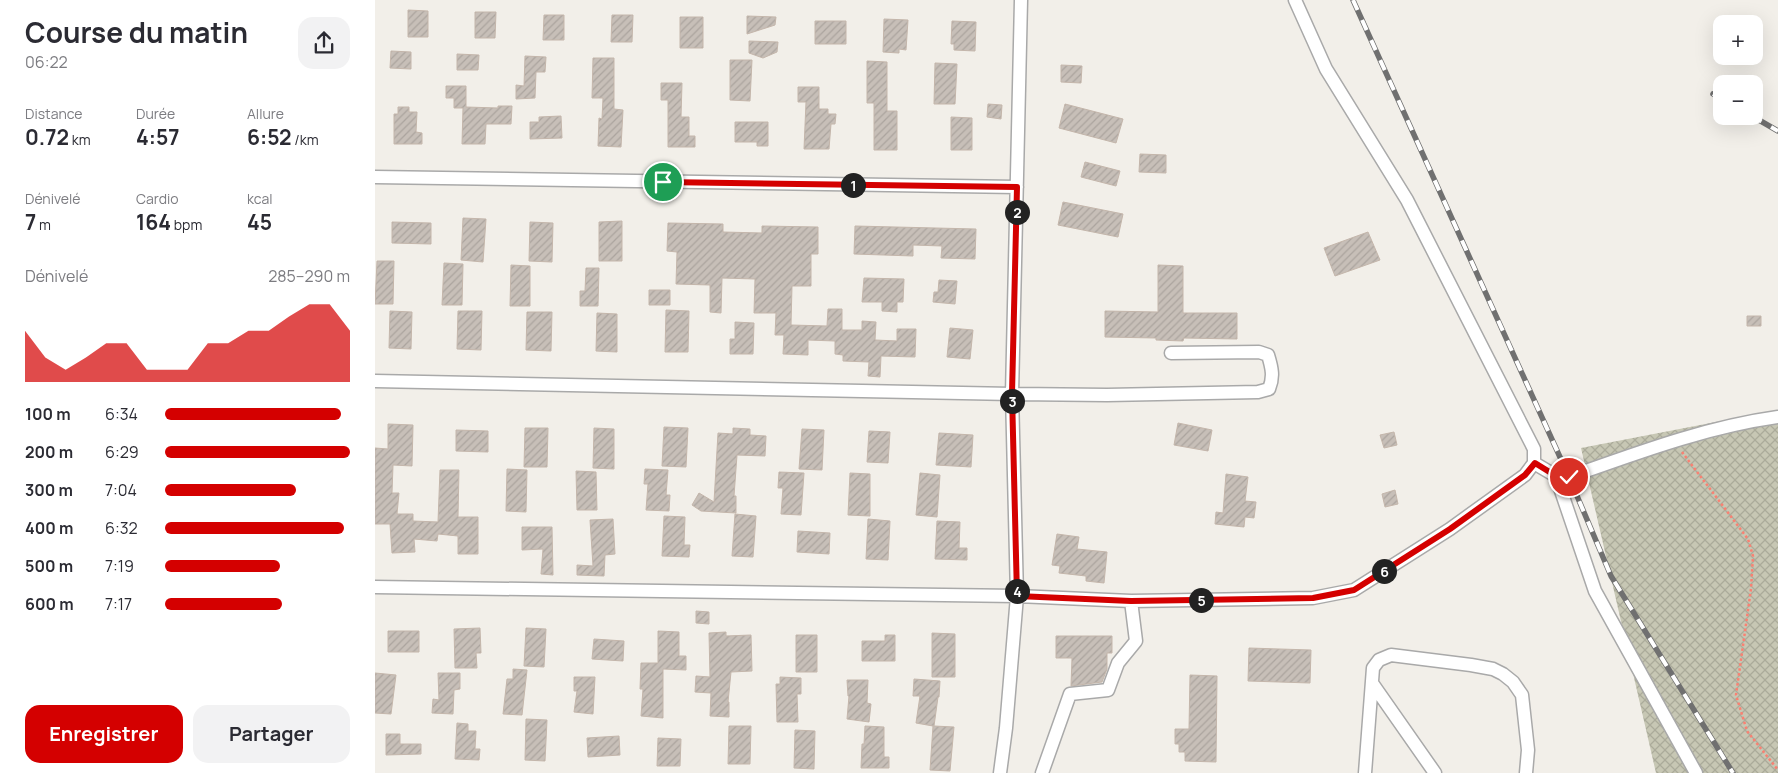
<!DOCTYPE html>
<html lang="fr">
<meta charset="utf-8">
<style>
:root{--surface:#fff;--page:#f2f2f3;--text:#2b2b33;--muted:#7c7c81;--accent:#d40000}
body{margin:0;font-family:Manrope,sans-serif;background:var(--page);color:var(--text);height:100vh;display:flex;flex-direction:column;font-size:19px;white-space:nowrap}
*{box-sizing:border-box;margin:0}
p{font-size:16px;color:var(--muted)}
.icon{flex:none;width:28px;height:28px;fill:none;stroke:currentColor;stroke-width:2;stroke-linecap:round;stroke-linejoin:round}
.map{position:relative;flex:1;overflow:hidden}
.side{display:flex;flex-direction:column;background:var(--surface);width:375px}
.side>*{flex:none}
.controls{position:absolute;left:1338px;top:15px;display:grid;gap:10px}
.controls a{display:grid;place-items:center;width:50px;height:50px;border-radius:10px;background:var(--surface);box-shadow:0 5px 20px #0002;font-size:25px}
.pin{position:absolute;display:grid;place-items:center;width:42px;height:42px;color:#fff;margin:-21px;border:2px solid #fff;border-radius:50%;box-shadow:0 1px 5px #0007}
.km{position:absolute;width:25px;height:25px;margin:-12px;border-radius:50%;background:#222;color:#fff;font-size:14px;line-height:25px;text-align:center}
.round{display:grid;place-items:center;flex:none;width:52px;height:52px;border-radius:15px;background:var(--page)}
.headline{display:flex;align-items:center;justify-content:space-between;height:85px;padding:0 25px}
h1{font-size:28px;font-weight:700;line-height:38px}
.figures{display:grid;grid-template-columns:repeat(3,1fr);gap:8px;height:85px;padding:5px 25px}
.figures div{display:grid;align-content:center}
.figures b{font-size:21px;font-weight:700}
.figures small{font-size:14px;font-weight:400}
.figures p{font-size:14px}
.chart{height:140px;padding:10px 25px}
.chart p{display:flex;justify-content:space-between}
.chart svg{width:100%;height:90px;margin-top:5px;fill:var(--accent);opacity:.7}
.action{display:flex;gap:10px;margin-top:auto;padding:10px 25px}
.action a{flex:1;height:58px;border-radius:15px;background:var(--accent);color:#fff;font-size:20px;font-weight:700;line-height:58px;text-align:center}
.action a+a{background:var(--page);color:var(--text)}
ul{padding:0 25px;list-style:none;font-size:16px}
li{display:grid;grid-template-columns:80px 60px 1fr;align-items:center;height:38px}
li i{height:12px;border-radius:6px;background:var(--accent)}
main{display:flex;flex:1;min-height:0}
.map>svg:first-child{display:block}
.construction{fill:url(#construction-cross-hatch)}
.building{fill:url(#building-hatch);stroke:#c4b6ab}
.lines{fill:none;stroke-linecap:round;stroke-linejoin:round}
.street-casing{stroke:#a9a9a9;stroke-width:15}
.path{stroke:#fa8072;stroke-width:2.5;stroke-dasharray:2.5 2.5;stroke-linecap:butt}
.street{stroke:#fff;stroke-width:12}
.rail-casing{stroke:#707070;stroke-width:5.5}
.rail{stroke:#fff;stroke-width:4;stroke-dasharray:11;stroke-linecap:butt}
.route-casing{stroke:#fff;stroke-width:10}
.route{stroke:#d40000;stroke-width:6}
</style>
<main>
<section class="side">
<div class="headline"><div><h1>Course du matin</h1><p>06:22</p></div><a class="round"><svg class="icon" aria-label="share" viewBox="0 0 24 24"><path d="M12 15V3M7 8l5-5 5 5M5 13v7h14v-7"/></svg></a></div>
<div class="figures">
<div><p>Distance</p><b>0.72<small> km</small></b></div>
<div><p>Durée</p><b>4:57</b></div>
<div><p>Allure</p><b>6:52<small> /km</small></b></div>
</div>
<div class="figures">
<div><p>Dénivelé</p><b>7<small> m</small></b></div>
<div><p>Cardio</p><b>164<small> bpm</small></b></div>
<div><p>kcal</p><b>45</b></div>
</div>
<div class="chart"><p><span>Dénivelé</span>285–290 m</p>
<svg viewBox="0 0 160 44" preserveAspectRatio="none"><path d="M0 44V19L10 32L20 38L30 32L40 25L50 25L60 38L70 38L80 38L90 25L100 25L110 19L120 19L130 12L140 6L150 6L160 19V44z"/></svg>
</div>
<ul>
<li><b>100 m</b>6:34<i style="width:95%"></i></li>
<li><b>200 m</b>6:29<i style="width:100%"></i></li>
<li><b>300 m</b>7:04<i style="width:71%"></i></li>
<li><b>400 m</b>6:32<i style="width:97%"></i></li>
<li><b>500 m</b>7:19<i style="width:62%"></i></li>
<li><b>600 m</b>7:17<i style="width:63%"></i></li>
</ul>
<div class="action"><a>Enregistrer</a><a>Partager</a></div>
</section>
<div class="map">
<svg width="1403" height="773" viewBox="0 0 1403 773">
<defs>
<pattern id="construction-cross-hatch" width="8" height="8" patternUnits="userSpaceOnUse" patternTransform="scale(1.25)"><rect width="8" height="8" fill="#c7c7b4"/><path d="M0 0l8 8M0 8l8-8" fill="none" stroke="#abab9a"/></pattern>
<pattern id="building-hatch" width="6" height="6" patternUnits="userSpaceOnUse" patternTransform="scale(1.25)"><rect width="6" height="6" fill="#c7bfb8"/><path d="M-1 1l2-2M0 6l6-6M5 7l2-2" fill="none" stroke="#aba49e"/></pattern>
</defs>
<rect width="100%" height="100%" fill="#f2efe9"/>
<path class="construction" d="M1403,410V773H1281L1206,448Z"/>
<path class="building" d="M33,10L53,11V37H33Z
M100,12H121L120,38H100Z
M169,15H189V40H168Z
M237,15H258L257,42H236Z
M372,16L401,17L400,25L372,34Z
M305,17H328V48H305Z
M509,19L533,20L531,50L524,49V53L508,52Z
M440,21H471V44H440Z
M577,21L601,22L600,51L579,50V44H576Z
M374,41L403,42L402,52L388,58L374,53Z
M16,51L36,52V69L15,68Z
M82,54L104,55L103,70H82Z
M150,56L171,57L170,72H161L160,98L141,99V85L149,86Z
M218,58H239V109L248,110L246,147L223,146L224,118L227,119L228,98H217Z
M355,60H377L375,101L355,100Z
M492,61L512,62V111H522V150H499V103H492Z
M560,63L582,64L580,104H559Z
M686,65L707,66L706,83L686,82Z
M286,83H307L306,117H314V136H320V147H293V100H286Z
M71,86H91V107L123,108V106H137L136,124H111L110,144H87L88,108H79V98H71Z
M423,87H444V109H453V114H461L460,124H456L454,149H429L431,102H423Z
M613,104L627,105L626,119L612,117Z
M690,104L748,119L741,143L684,128Z
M23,107H34V112H42L41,132L47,133V144H19V114H23Z
M186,116L187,138L155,139V122H164V117Z
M576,117L597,118V150H576Z
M360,122H393V146H382V142H360Z
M765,154L791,155V173L764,172Z
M710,162L745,171L741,186L706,177Z
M688,202L748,214L743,237L683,225Z
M88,218L111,219L108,262L86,260Z
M247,221V261H224V222Z
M17,222L56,223V244L17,243Z
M155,222L178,223L177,262L154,261Z
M293,223L348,224V232L387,233V226L443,227V254H436V286H417L416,325L452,326L453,309H467V330H487V321L501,322L500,340L522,341V329H541L540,357L506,356L505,377L493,376L494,362L468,361V355L460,354V341L433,340V355L408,354L409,335H400L401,313H379L380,279L347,278L346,313L335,312V285L301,284L302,252L292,251Z
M480,226L601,229L600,259L566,258L567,246L538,245V256L479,254Z
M993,232L1005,260L960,276L949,248Z
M2,261H19L18,304H0Z
M69,263L88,264L87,305H67Z
M136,265L155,266V306H135Z
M783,265L808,266V313H862V339L809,338L808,341L781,340V338L730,337V311L783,312Z
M211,268H224L223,306H205V291H210Z
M489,278L529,279L528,302H522V312L507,311V302H487Z
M564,280L582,281L580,304L558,302L559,292H563Z
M274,290H295V305H274Z
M291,310L314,311L313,352H290Z
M15,311L37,312L36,349L14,348Z
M83,311H107L106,350L82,349Z
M152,312H177L176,351L151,350Z
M222,313L242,314V352L221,351Z
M1372,316H1386V326H1372Z
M360,322L379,323L378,354H355V339H360Z
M575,328L598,330L595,359L572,357Z
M803,423L837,430L833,451L799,445Z
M13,424L38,425L37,466L18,465L17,493H24L22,514H38V521L63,522L65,470H84L83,517H103V554H83V536L63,534L62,541L39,539L40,552L17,553L15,524H0V448L13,449Z
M289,427L313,428L311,467L287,466Z
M150,428H173L172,467H149Z
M219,428L239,429V469L218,468Z
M358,428L375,429V435L391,436L390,456L362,455L359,496H361V513L326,511L317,505L324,493L339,502L343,433L358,434Z
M427,429L449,430L447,470L424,469Z
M81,430L113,431V452L81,451Z
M494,431L515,432L513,463L492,462Z
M1019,432L1022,445L1009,448L1005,435Z
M564,433L598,435L596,467L561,465Z
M132,469L152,470L151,512L131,511Z
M270,469L293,470L291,495H295L294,511L271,510L273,484H269Z
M201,471L221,472L222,510H202Z
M404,472L429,473L426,515L406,514L408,488H403Z
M475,473L495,474V516L473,515Z
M545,473L565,475L562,517L541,515Z
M851,474L873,477L870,501L881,502L879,518L870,517L869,527L840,524L841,512L848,513Z
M1020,490L1023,504L1010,507L1007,494Z
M360,514L381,516L378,557L357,556Z
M289,516L310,517L309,545H315L314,557L287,556Z
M238,519L240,554L230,555L229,576L202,575V565L218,566L215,520Z
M493,519L515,521L513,560L491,559Z
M562,521L585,522L584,548H592V560L560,559Z
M147,527H177L178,575L166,574L168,549L147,550Z
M423,531L455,533L454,554L422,552Z
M682,534L704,537L702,549L732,552L729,583L711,581V576L684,573L685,566L677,565Z
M321,611L334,612V624L321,623Z
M105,628L106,653H101L102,668H80L79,629Z
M151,628L171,629L169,667L149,666Z
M13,631H44V652H13Z
M283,631L304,632V656H311V670L288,669V718L266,716L268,689H265L266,663H283Z
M351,632V636L376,635L377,671L356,672L353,702H354V717L335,716L336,693L320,692L321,676L335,677L334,633Z
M557,633L580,634V677H557Z
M421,635H442V672H421Z
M510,635H520V661H487V641H510Z
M681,636H737V653H732V669L727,682L696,686L697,658H681Z
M219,639L249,641L248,661L217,659Z
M874,648L936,650L935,683L873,681Z
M138,669L152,670L147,715L128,714L132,679H138Z
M0,673L21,675L16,714L0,713Z
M63,673H85V689L79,690L78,714L57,713L58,699L64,700Z
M815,675L842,676L841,762L810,761V752H804V744H800V729H814Z
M199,677H220L218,714L199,712L202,691H199Z
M405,677L426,678V694H422L423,722H402L401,684H405Z
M539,679L565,681L564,697H563L559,726L579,727L575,771L555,770L558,726L541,723L545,696H538Z
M472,680H493L492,703L496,704L494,722L472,719L474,696H473Z
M151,719L172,720L170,761L150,760Z
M82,723L93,724V731H101L100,749H105L104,760L80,759Z
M354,726H376L375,764H353Z
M490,726L509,727V757H514V768H486L487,744H489Z
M420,730L440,731L439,769L419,768Z
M11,734H25V744H46V754L11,755Z
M244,736L245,755L213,757L212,738Z
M283,738L306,739L305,766H282Z"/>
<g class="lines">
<defs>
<path id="street" d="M0,177L642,187
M0,381L637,394L732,395L883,392L894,389C899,377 897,368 893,355L884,352L796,353
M1159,463L1181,476L1194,477C1262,453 1331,427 1403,417
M1181,476L1220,591L1321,773
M0,587L642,596L756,601L938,598L979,590L1075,529L1150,475L1159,463V449L1032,200L951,69L920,0
M997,683L1060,773
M625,773L631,728L642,596L637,394L646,0
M667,773L695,694L733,690L743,663L761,641L756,601
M990,773L998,668L1004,660L1016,655L1096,665L1118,669L1128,674L1138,682L1147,695L1153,750L1151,773"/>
</defs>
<use href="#street" class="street-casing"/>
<path class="path" d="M1307,452L1373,539L1378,556L1376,589L1361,695L1372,731L1403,770"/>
<use href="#street" class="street"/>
<defs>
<path id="rail" d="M978,0L1194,477L1236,576L1358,773
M1338,94L1346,99
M1377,116L1403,131"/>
</defs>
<use href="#rail" class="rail-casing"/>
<use href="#rail" class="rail"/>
</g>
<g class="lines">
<defs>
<path id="route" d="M288,182L642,187L637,394L642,596L756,601L938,598L979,590L1075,529L1150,475L1160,463L1181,476L1194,477"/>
</defs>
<use href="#route" class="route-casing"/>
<use href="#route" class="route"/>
</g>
</svg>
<div class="controls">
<a>+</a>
<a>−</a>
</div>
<div class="pin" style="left:288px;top:182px;background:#1e9e55"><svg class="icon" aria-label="arrive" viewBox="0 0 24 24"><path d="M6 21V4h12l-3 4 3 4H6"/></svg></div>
<div class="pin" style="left:1194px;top:477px;background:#d93025"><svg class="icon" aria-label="check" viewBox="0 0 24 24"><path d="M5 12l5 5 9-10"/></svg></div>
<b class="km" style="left:478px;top:185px">1</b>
<b class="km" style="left:642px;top:212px">2</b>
<b class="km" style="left:637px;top:401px">3</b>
<b class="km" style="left:642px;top:591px">4</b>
<b class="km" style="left:826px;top:600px">5</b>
<b class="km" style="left:1009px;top:571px">6</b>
</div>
</main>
